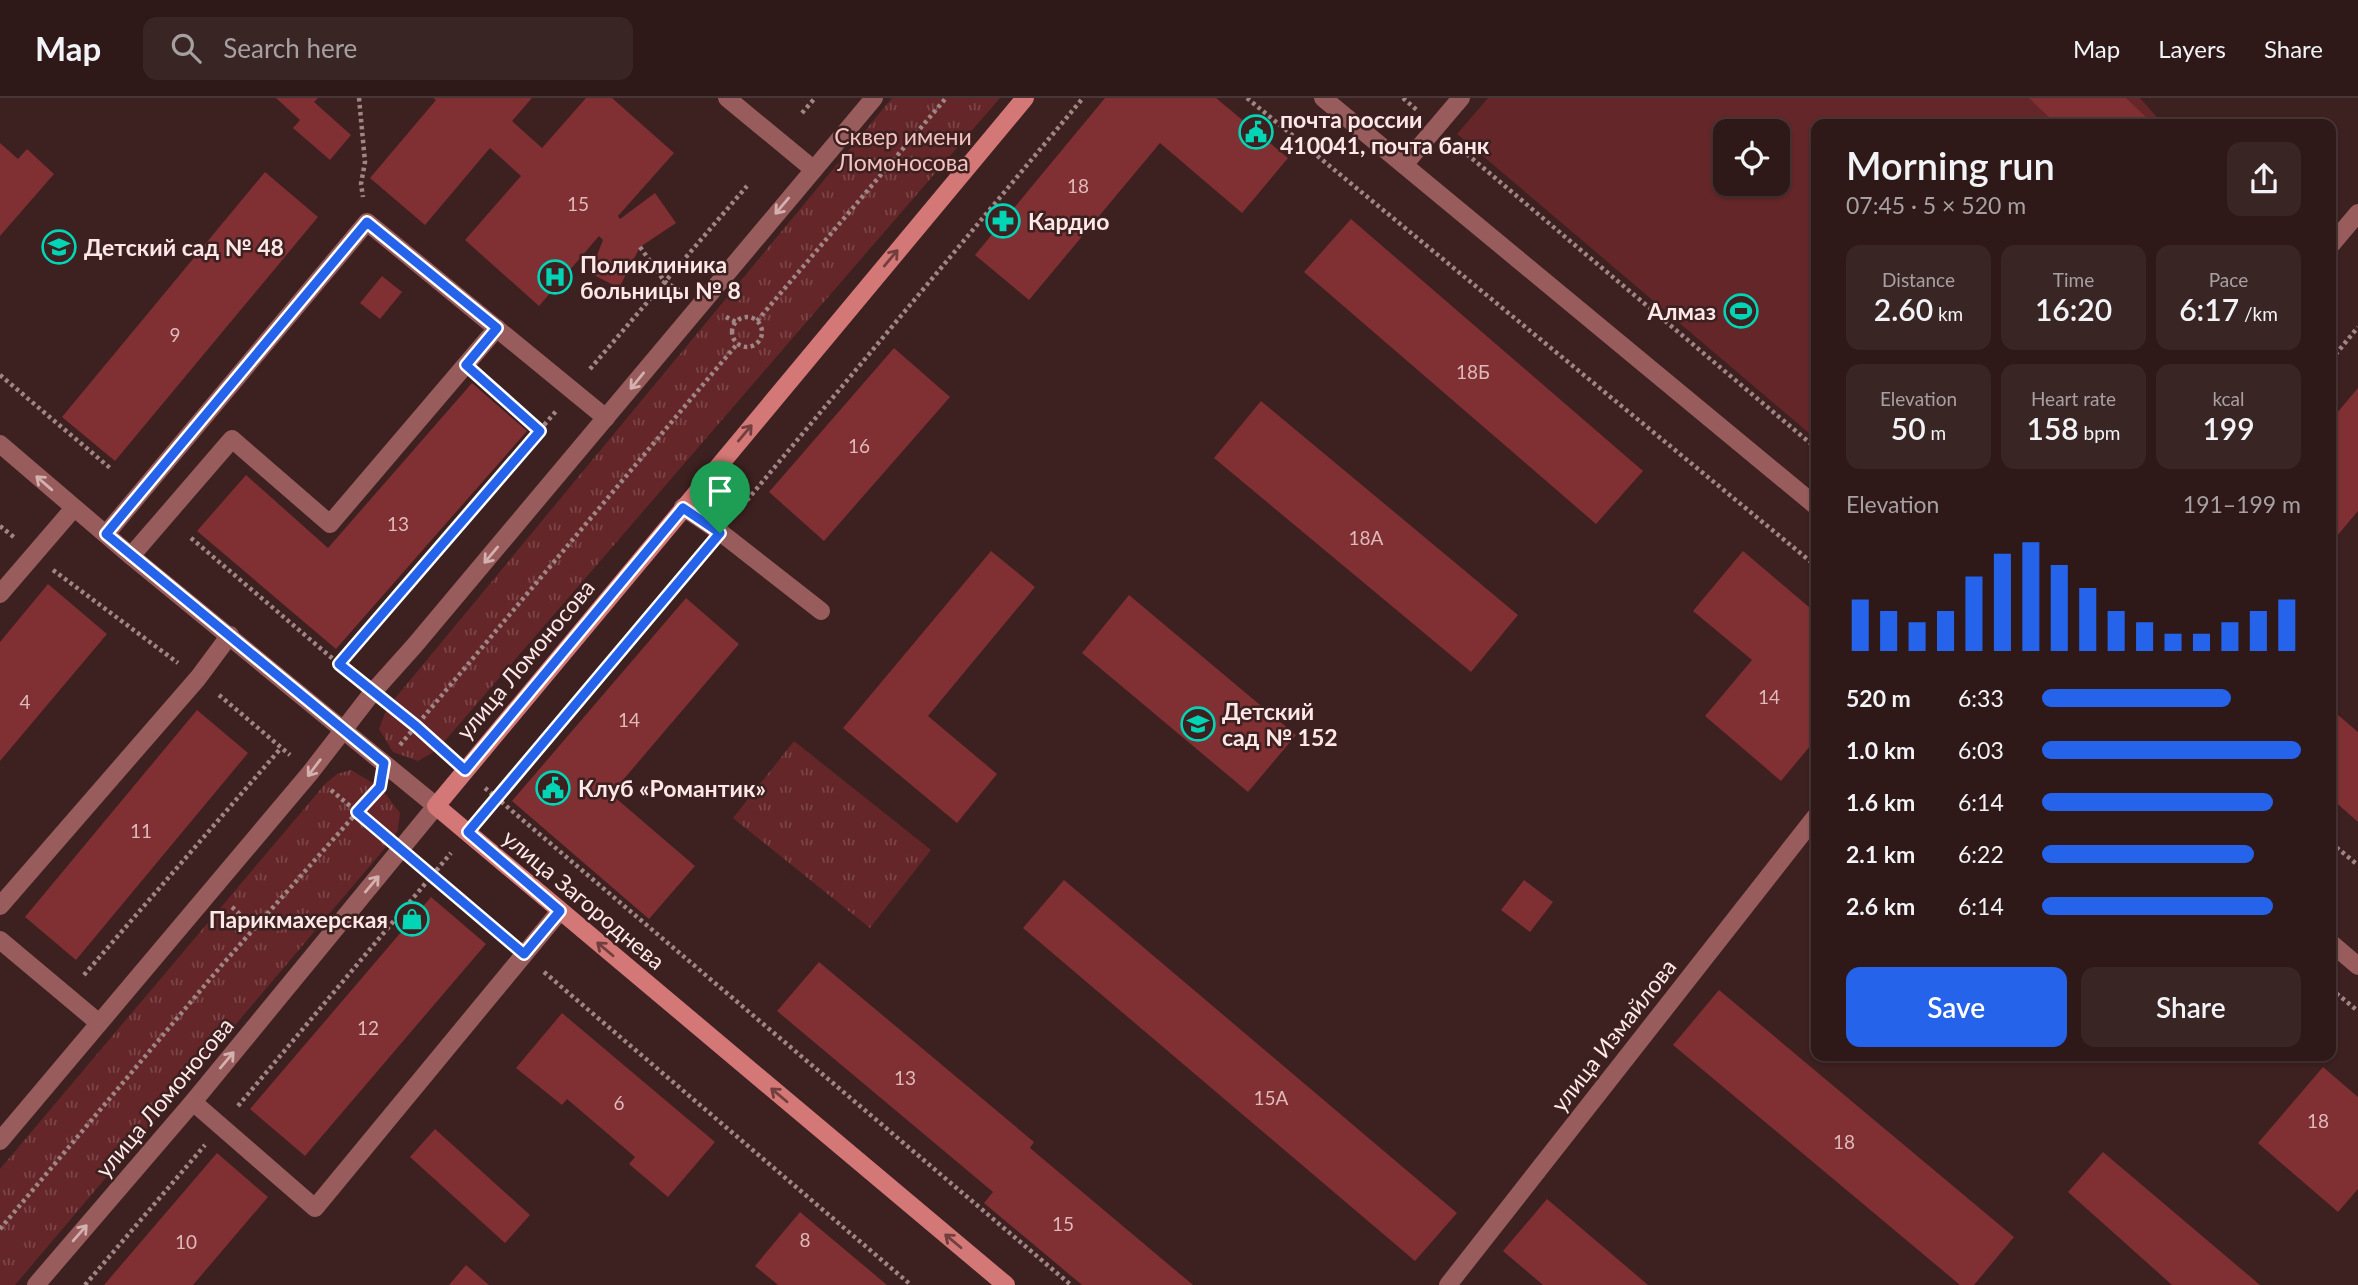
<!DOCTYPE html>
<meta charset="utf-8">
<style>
:root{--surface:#2e1818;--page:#3a2525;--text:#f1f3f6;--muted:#a7a0a2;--line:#493737;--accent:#2563eb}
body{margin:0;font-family:Lato,sans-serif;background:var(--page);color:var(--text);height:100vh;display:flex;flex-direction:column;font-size:26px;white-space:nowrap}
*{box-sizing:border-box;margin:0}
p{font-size:23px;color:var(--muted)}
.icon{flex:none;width:38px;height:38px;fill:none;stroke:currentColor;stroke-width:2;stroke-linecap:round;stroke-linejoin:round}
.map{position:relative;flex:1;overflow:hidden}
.drawer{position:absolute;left:1811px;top:21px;width:525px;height:942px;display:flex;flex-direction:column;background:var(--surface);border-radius:14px;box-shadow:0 2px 5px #0004,0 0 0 2px var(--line)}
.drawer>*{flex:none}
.controls{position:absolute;left:1713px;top:21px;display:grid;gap:14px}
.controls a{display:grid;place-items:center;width:77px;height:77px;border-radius:14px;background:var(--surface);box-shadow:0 2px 5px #0004,0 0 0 2px var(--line);font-size:35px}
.pin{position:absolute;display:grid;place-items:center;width:60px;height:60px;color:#fff;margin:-72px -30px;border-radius:50% 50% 50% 0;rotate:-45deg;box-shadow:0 0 7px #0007}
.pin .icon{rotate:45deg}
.round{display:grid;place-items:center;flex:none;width:74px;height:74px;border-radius:14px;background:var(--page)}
.head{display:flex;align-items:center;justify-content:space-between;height:119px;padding:0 35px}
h1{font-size:38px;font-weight:600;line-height:52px}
.stats{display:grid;grid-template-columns:repeat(3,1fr);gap:10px;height:119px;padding:7px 35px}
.stats div{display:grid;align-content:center;border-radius:14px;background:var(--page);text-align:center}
.stats b{font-size:30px;font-weight:600}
.stats small{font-size:19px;font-weight:400}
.stats p{font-size:19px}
.chart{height:196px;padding:14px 35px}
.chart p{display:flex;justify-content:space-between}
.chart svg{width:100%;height:126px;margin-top:7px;stroke:var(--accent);stroke-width:6}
.button{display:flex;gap:14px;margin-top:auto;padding:14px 35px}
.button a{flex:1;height:80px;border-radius:14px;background:var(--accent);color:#fff;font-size:28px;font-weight:600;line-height:80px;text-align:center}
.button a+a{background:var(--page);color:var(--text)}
ul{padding:0 35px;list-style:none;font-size:23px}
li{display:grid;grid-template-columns:112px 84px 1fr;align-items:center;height:52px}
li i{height:18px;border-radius:9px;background:var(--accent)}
header{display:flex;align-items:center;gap:42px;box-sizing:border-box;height:98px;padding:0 35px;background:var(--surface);border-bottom:2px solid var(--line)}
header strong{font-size:33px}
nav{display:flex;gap:38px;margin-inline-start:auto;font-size:24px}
.search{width:490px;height:63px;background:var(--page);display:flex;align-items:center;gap:18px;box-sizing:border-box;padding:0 24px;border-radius:14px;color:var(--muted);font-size:26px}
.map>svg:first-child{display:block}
.grass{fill:url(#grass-tufts)}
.pitch{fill:#642629;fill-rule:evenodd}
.building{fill:#802f33}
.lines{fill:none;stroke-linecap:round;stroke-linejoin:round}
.path{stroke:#9f8685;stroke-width:4.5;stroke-dasharray:3.5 3.5;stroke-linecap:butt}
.lane{stroke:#975c5b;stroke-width:18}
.street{stroke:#975c5b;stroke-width:18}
.secondary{stroke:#d47777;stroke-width:18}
.oneway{stroke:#d4b0af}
.oneway2{stroke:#723e3e}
.route-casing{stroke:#fff;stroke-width:14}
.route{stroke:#2563eb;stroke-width:9}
.labels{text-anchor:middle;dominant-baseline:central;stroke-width:5;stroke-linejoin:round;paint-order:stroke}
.number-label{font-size:19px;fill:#debaba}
.poi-label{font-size:23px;font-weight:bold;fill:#fde8e7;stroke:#3d2020;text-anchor:start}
.park-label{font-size:23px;fill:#f4c3c1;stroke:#3d2020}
.street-label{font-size:23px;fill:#fde8e7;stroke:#3d2020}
</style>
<header>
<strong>Map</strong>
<div class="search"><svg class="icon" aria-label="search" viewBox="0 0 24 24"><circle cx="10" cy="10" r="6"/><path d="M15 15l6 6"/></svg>Search here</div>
<nav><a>Map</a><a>Layers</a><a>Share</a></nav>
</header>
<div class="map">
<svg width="2358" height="1187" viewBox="0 0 2358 1187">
<defs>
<pattern id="grass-tufts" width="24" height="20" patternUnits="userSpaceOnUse" patternTransform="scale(1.75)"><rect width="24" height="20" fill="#642629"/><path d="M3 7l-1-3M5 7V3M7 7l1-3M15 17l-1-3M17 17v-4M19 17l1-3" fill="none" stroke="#7b4648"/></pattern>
</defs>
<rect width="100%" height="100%" fill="#3d2020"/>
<path class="grass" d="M892,0H1000L437,652L418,663L393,654L379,631L387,610Z
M794,643L931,752L870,830L733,720Z
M351,672L380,689L400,715L398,732L391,743L15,1187H0V1071L325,686L337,676Z"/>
<path class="pitch" d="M1488,0H2140L2163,26H1816V341L1457,36ZM1726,33H1778V86H1726Z"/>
<path class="building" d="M276,0H318L314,4L351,37L330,62L293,30L300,22Z
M433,0H532L512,23L542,50L586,0H612L674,55L618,118L620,121L655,95L676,125L640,149L619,190L590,175L603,142L599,138L539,208L465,142L521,78L490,50L425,127L370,80L436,2Z
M1105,0H1216L1288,60L1242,115L1160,45L1029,202L975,157Z
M2029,0H2126L2148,21L2142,26H2056Z
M0,45L18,61L27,51L54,76L0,138Z
M265,74L318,119L115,363L62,319Z
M1351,121L1643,373L1596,426L1304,174Z
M382,178L402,194L380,221L360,205Z
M894,250L950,299L824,443L769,394Z
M472,285L527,333L336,551L197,433L246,377L328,450Z
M2358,290V413L2331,445V322Z
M1261,303L1518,517L1471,574L1214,360Z
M991,453L1035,489L928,618L997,676L957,725L843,630Z
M1743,453L1816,515V641L1781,683L1705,618L1752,562L1693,513Z
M48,486L107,536L0,663V544Z
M1129,497L1296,637L1248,694L1082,555Z
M686,500L739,546L611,696L695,768L649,821L512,703Z
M2331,611L2358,634V724L2331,700Z
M197,612L248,655L76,862L25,819Z
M1064,782L1457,1115L1415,1163L1023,830Z
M1524,782L1553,804L1530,834L1501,812Z
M431,799L486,846L305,1058L250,1011Z
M819,864L1034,1044L1030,1050L1193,1187H1082L984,1105L993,1094L777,913Z
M1719,892L2014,1139L1974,1187H1960L1673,947Z
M562,915L715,1044L668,1099L629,1066L635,1059L567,1001L562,1007L516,970Z
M2323,969L2358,999V1091L2338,1114L2258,1045Z
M435,1031L530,1117L505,1145L410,1059Z
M2103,1054L2260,1187H2172L2068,1094Z
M217,1055L268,1099L193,1187H104Z
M1547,1101L1648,1187H1543L1503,1153Z
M800,1114L887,1187H778L755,1168Z
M466,1167L489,1187H449Z"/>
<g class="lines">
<path class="path" d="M359,0L365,64L361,86L363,99
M1247,0L1816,468
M1403,0L1418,13
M802,15L815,0
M1456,47L1816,350
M640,149L665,184L679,192
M726,219L736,224
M732 234a15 15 0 1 1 30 0a15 15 0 1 1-30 0Z
M757,223L946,0
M2331,262L2358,229
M590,271L747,88
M0,277L110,370
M485,285L540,333
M738,413L1083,0
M0,428L15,440
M191,440L353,578
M53,472L178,565
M339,566L557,312
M219,597L290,657
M392,610L447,656
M400,647L738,245
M485,690L1071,1187
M331,692L381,734
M483,716L703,455
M2331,745L2358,767
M419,767L503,839
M232,809L255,830
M544,874L911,1187
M84,877L281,650
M2331,891L2358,913
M238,1008L451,755
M0,1131L221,868L376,693
M85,1187L205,1047"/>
<path class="lane" d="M727,0L813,71
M1404,67L1461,0
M2331,147L2358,115
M683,409L720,434L821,513
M106,436L367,124L606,320
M131,458L232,341L330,426L497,230
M0,496L74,410
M0,808L198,580L230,537
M0,842L99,925
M193,1004L315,1110L560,813"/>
<path class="street" d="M1323,0L1816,408
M0,346L131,458L436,708L193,1004L36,1187
M2331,845L2358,868
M0,1043L310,675L372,595L415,547L874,0
M1448,1187L1816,718"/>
<path class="secondary" d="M1006,1187L436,708L1025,0"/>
</g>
<defs><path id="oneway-shaft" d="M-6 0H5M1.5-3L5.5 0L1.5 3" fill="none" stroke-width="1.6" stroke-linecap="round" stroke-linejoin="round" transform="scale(1.75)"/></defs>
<g class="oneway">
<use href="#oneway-shaft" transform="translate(782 108) rotate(130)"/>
<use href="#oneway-shaft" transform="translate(637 283) rotate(129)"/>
<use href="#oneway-shaft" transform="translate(44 385) rotate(-139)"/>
<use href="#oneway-shaft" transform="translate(491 457) rotate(130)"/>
<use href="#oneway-shaft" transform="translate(314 670) rotate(127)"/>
<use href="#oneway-shaft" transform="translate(372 786) rotate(-50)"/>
<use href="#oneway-shaft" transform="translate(227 962) rotate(-50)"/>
<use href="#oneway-shaft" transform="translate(80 1135) rotate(-49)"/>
</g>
<g class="oneway2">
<use href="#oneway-shaft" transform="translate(891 160) rotate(-50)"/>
<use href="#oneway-shaft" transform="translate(745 335) rotate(-50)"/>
<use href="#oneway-shaft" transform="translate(605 851) rotate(-140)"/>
<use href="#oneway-shaft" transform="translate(779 997) rotate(-140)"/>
<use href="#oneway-shaft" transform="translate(953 1143) rotate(-140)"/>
</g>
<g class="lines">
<defs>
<path id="route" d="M367,124L497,230L466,267L540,333L339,566L416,628L465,672L683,410L720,435L468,734L560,813L524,856L357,714L380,689L384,665L106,436Z"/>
</defs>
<use href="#route" class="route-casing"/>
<use href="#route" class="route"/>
</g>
<defs>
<symbol id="civic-ring" viewBox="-11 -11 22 22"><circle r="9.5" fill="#3d2020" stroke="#02d5b6" stroke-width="1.5"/><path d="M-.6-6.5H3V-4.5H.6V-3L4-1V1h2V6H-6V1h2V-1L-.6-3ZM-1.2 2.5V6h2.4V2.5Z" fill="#02d5b6"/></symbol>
<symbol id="pharmacy-ring" viewBox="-11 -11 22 22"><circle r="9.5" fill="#3d2020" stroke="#02d5b6" stroke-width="1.5"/><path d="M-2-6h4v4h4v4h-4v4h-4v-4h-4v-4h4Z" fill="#02d5b6"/></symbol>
<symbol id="school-ring" viewBox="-11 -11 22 22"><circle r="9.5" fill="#3d2020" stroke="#02d5b6" stroke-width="1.5"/><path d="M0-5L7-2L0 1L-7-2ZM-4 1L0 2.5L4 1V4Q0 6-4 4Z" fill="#02d5b6"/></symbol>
<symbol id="hospital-ring" viewBox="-11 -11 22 22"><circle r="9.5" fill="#3d2020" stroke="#02d5b6" stroke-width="1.5"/><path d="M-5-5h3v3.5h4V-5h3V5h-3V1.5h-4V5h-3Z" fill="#02d5b6"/></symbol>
<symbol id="stadium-ring" viewBox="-11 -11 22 22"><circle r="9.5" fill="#3d2020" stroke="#02d5b6" stroke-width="1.5"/><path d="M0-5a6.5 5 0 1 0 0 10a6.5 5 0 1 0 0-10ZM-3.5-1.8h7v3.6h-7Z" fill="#02d5b6"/></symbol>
<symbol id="shop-ring" viewBox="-11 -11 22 22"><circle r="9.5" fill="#3d2020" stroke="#02d5b6" stroke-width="1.5"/><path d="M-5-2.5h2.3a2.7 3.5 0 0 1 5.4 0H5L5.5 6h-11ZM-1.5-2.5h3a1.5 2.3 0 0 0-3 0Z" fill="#02d5b6"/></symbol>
</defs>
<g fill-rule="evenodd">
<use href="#civic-ring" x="1237" y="15" width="38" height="38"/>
<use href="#pharmacy-ring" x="984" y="104" width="38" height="38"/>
<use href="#school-ring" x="40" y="130" width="38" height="38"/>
<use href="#hospital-ring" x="536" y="160" width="38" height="38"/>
<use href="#stadium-ring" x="1722" y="194" width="38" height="38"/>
<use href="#school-ring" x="1179" y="607" width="38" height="38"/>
<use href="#civic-ring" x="534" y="671" width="38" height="38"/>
<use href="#shop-ring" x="393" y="802" width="38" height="38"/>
</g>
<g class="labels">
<g class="number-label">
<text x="1078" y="87">18</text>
<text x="578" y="105">15</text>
<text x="175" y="236">9</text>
<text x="1473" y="273">18Б</text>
<text x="859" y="347">16</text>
<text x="398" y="425">13</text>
<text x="1366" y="439">18А</text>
<text x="1769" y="598">14</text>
<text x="25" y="603">4</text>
<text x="629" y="621">14</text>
<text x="141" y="732">11</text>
<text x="368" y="929">12</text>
<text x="905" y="979">13</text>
<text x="1271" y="999">15А</text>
<text x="619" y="1004">6</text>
<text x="2318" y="1022">18</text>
<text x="1844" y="1043">18</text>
<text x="1063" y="1125">15</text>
<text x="805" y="1141">8</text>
<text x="186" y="1143">10</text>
</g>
<g class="poi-label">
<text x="1280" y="21">почта россии<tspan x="1280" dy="26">410041, почта банк</tspan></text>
<text x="1028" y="123">Кардио</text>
<text x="84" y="149">Детский сад № 48</text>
<text x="580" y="166">Поликлиника<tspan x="580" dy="26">больницы № 8</tspan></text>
<text x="1716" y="213" text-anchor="end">Алмаз</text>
<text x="1222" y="613">Детский<tspan x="1222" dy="26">сад № 152</tspan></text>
<text x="578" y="690">Клуб «Романтик»</text>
<text x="388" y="821" text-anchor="end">Парикмахерская</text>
</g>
<g class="park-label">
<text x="903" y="38">Сквер имени<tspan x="903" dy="26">Ломоносова</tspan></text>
</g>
<g class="street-label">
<text transform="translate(525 561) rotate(-50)">улица Ломоносова</text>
<text transform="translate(584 801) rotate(40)">улица Загороднева</text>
<text transform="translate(1613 937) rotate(-52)">улица Измайлова</text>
<text transform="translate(164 999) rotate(-50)">улица Ломоносова</text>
</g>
</g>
</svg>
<div class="controls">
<a><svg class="icon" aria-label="locate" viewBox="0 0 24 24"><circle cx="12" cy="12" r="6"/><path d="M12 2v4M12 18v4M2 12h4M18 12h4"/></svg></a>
</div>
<div class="pin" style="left:720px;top:435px;background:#1e9e55"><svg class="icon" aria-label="arrive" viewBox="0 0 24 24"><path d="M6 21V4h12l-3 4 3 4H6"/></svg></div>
<section class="drawer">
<div class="head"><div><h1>Morning run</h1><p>07:45 · 5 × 520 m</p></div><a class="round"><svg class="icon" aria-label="share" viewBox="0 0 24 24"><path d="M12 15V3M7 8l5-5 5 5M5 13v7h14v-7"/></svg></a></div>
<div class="stats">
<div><p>Distance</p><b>2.60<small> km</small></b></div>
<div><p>Time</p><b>16:20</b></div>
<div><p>Pace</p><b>6:17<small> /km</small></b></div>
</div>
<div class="stats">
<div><p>Elevation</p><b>50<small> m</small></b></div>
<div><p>Heart rate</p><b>158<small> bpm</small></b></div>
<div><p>kcal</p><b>199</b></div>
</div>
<div class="chart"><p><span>Elevation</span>191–199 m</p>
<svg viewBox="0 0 160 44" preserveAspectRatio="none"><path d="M5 44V26M15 44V30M25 44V34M35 44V30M45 44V18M55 44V10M65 44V6M75 44V14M85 44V22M95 44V30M105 44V34M115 44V38M125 44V38M135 44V34M145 44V30M155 44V26"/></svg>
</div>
<ul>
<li><b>520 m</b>6:33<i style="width:73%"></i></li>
<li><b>1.0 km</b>6:03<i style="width:100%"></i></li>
<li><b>1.6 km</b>6:14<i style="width:89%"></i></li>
<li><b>2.1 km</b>6:22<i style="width:82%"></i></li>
<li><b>2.6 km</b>6:14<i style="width:89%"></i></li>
</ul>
<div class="button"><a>Save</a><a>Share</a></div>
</section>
</div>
